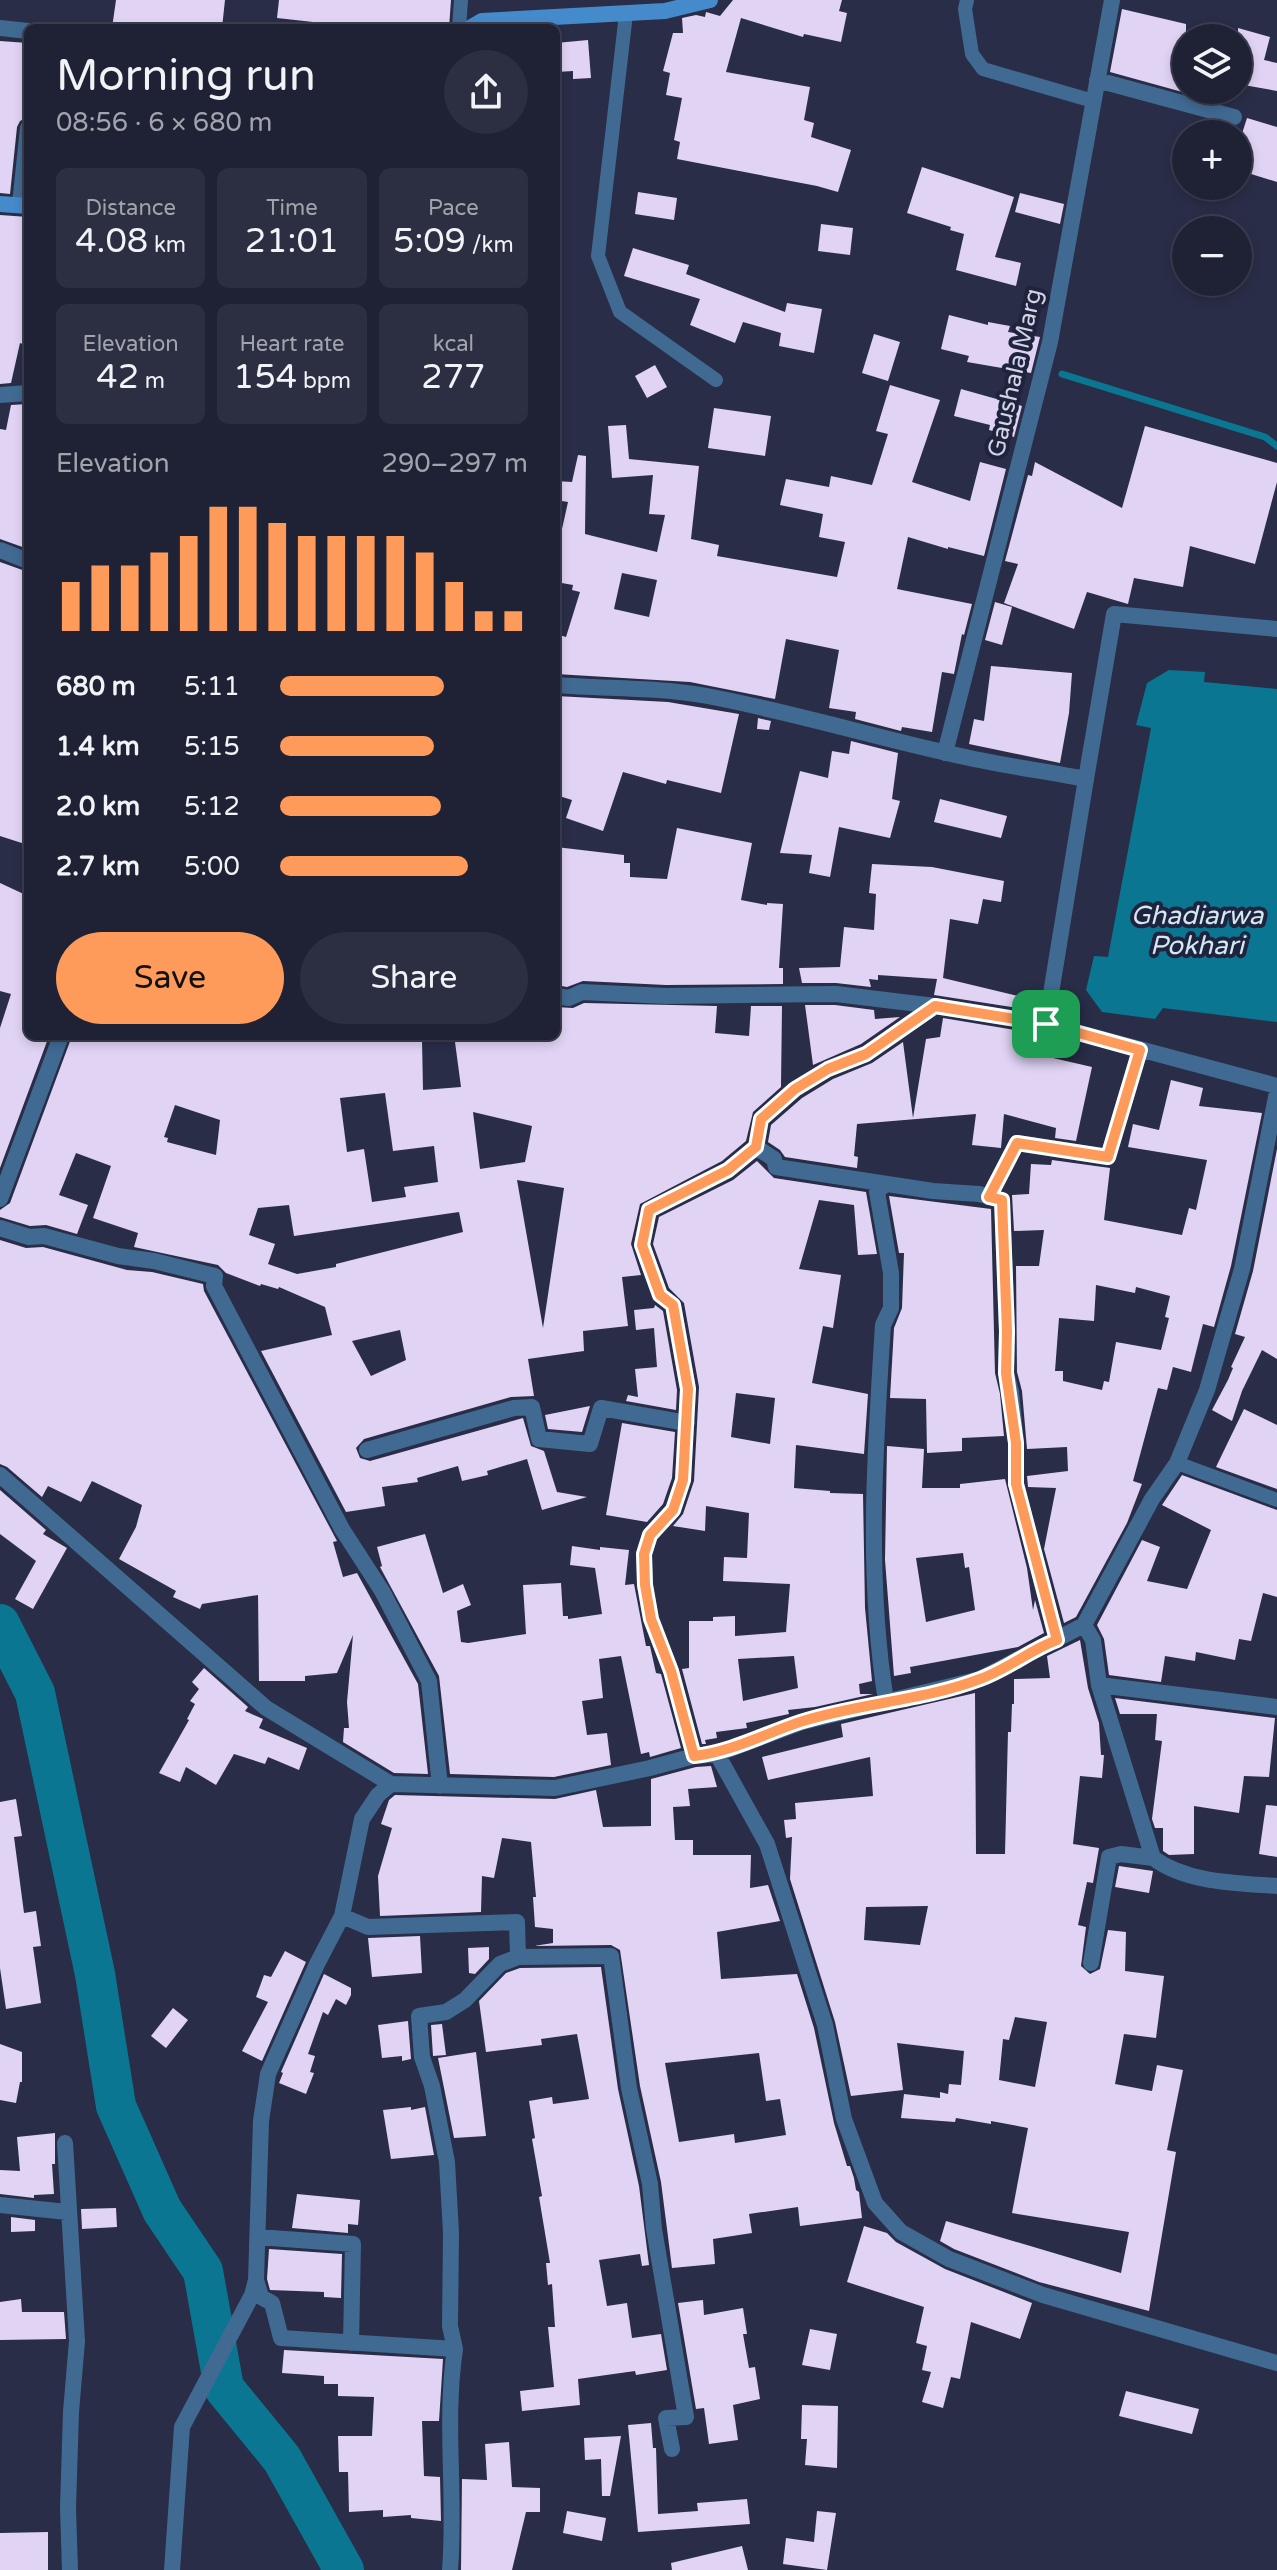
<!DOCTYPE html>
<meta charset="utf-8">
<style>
:root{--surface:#1f2235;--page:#2c2f41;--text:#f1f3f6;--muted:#a1a4ad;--line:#3c3f50;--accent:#ff9b5a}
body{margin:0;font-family:"Varela Round",sans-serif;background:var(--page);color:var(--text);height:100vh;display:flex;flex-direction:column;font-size:30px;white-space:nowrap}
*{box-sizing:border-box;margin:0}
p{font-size:26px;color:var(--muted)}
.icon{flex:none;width:44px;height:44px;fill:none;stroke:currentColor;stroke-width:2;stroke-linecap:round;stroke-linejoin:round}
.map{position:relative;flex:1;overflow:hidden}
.sheet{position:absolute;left:24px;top:24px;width:536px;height:1016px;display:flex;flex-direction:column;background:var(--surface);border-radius:12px;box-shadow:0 4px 12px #0003,0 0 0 2px var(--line)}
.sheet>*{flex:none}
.controls{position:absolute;left:1172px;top:24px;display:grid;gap:16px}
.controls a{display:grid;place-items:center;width:80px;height:80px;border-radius:50%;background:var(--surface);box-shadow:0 4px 12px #0003,0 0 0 2px var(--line);font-size:40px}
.pin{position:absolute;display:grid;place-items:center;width:68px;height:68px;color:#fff;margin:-34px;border-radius:16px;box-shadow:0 4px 12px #0006}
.round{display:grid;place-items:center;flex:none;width:84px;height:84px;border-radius:42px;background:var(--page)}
.summary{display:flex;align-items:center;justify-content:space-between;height:136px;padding:0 32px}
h1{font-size:44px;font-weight:600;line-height:60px}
.metrics{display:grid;grid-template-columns:repeat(3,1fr);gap:12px;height:136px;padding:8px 32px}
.metrics div{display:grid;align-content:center;border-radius:12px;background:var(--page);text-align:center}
.metrics b{font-size:34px;font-weight:600}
.metrics small{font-size:22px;font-weight:400}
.metrics p{font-size:22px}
.chart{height:224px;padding:16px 32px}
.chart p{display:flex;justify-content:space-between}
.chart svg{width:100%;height:144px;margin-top:8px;stroke:var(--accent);stroke-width:6}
.action{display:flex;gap:16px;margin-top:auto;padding:16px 32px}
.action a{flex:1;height:92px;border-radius:48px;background:var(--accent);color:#111;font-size:32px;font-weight:600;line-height:92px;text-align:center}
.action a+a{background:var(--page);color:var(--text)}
ul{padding:0 32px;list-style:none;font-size:26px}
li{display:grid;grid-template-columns:128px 96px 1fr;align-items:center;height:60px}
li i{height:20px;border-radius:10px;background:var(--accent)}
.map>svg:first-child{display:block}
.water{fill:#0b7691}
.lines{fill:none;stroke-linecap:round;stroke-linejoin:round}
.stream{stroke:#0b7691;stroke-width:7}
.river{stroke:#0b7691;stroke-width:40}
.building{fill:#e0d3f4;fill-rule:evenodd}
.service{stroke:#416a93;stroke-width:14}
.minor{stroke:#416a93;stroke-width:16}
.tertiary{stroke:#416a93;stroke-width:16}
.secondary{stroke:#458acb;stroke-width:16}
.route-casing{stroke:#fff;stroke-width:16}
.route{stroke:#ff9b5a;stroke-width:10}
.labels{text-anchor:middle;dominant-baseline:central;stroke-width:8;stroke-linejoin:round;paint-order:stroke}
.street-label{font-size:24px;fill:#d0d4e5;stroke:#20233d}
.water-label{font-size:26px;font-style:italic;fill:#d0e9f2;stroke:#20233d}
</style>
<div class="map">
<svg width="1277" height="2570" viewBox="0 0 1277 2570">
<rect width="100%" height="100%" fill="#292d47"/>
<path class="water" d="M1169,670L1205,672L1204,682L1277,689V1022L1163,1008L1155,1019L1102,1012L1086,990L1094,956L1108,957L1151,728L1136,725L1147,683Z"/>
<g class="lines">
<path class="stream" d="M1062,374L1265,437L1277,446"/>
<path class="river" d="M0,1624L35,1693L95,1974L116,2106L162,2210L203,2271L224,2388L282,2459L344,2570"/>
</g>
<path class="building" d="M116,0H225L222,28H112Z
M279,0H451L449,28L322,25V23L277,18Z
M733,0H842L839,11L847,13L841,42L804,34L803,37L741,18L726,72L810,87L804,120L814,123L811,137L851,150L838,192L817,186L677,159L680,142L674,140L682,98L666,95L670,73L663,71L673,33H683L682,18L696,15L705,17L706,12L720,16Z
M1122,9L1186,24V93L1110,72Z
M1238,28L1270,37L1264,60L1277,63V91L1238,84Z
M588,40L591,78L573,79V71L556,72V43Z
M0,41L28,43V117L20,121L17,127L10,194L0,193Z
M1247,118L1277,127V182L1238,170V146Z
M922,167L1014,197L995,257L1021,263L1016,286L956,270L964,234L950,230L951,227L907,213Z
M638,192L677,198L674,220L635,214Z
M1020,193L1064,204L1060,224L1015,212Z
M0,215L28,217V346L20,343L11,383L0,384Z
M821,224L853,228L850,255L818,251Z
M633,248L689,265L686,274L785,312L787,303L822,309L814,353L779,346L781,333L743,322L735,343L690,325L700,299L624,276Z
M949,315L988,325V322L1010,326L1008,332L1040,337L1031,373L967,362L969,356L941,349Z
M874,334L900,342L888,381L862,373Z
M655,365L667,387L647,398L635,376Z
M890,385L940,400L912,482L970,501L980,462L1006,469L984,556L948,547V549L908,537L897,589L972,604L964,635L962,634L954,674L942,672L932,732L902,727L901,731L855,719L856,712L829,708L839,650L786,639L775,699L690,682L556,674V634L566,637L580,592L572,590L573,585L556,582V556L568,502L556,500V481L572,482L578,455L586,456L585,534L657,552L665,515L649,514L653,475L612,478L608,426L626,425L629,459L699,466L691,539L719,545L717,556L837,577L845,542L819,537L823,514L780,505L786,479L829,487L831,476L872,485L888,434L876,431ZM622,573L657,580L649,617L614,609Z
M961,389L1022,406L1014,437L989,430L990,425L954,416Z
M28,404V549L0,539V429L6,430L11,405Z
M714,408L771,416L765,456L708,448Z
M1145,426L1277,463V482L1255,564L1190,546L1183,587L1134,578L1128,604L1087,592L1074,629L1004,603L1018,564L1005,561L1028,475L1032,476L1035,462L1122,508Z
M0,562L28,572V845L0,836Z
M995,602L1012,607L1002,645L985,640Z
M991,666L1072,673L1069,713L1060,763L969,744L974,719L984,721Z
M556,696L668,702L739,714L721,793L667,780L666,784L623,772L603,831L566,818L572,800L556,795Z
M758,718L771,721L769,730L757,729Z
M851,741L898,753L892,799L900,801L890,838L839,827L830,877L809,873L812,855L780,853L800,771L828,778L832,751L849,754Z
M940,799L1007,816L1001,838L934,822Z
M677,828L752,843L741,900L767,905V903L783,904L779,968H783V984L666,985L583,981L567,987L556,985V847L624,855V863H630V877L667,879Z
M872,864L932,867L1004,881L1001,902L983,899L978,924L950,919L943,978L1039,1001L1037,1011L934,995L937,979L878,975V980L869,979L871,987L836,983H802L799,968L840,967L844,927L874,930L876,894L869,893Z
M0,883L28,896V1036H49L0,1168V1028L11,994L0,991Z
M584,1003L717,1006L715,1033L749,1036L751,1006H782L781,1087L753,1112L746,1141L722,1161L640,1204L631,1244L641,1275L622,1277L628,1326L583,1331L584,1351L528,1359L534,1396L511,1397L364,1439L356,1448L360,1458L370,1461L523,1418L531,1446L544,1451L557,1492L587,1497L542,1510L527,1459L487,1471L488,1475L462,1481L458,1466L417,1478L418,1482L382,1487L385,1506L346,1512L261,1351L332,1335L325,1307L279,1287L278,1289L261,1284L260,1286L226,1273L218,1265L134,1247L138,1233L93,1218L111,1166L76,1153L59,1195L88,1205L77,1234L46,1225L30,1226L0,1217V1210L10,1203L72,1036H362L361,1041L422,1040L423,1090L461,1087L455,1042L445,1036H556V1007L573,1008ZM385,1093L393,1151L434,1146L438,1182L404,1187L406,1197L372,1202L364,1149L347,1152L340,1098ZM175,1105L220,1120L216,1155L167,1142L168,1138L164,1137ZM473,1112L532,1126L525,1162L480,1169ZM517,1180L564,1188L543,1328ZM289,1205L294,1236L459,1212L463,1232L336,1264V1267L297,1274L268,1264L275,1244L249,1235L258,1208ZM400,1330L406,1360L371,1376L352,1341Z
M805,1005H835L874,1010L875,1019L900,1017L861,1044L813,1065Z
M943,1018L1039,1034L1038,1042L1056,1046L1053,1058L1092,1067L1076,1141L1055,1138L1056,1128L1004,1114L1001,1148L972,1145L976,1114L857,1124L854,1156L858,1157L857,1168L785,1157L780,1150L768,1142L771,1125L802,1098L833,1079L872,1063L903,1042L913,1118L926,1039L940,1037Z
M1171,1080L1203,1088L1199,1106L1262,1113L1231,1266L1214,1327L1203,1324L1191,1372L1173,1367L1167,1390L1158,1388L1133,1481L1142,1484L1127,1523L1076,1617L1064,1623L1044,1549L1056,1488L1028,1487L1027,1476L1068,1471L1067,1447L1027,1449L1022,1391L1017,1372L1016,1266H1039L1044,1230L1014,1231L1012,1195L1029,1194L1031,1164L1051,1165L1052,1160L1110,1168L1104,1220L1182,1235L1189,1208L1196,1210L1207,1160L1128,1147L1133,1124L1159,1130ZM1096,1285L1135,1293L1136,1287L1170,1296L1165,1317L1169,1318L1161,1350L1116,1342L1109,1382L1104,1381L1102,1390L1063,1381V1371H1055L1059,1318L1094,1321Z
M1277,1149V1359L1262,1350L1242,1391L1232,1421L1212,1410L1228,1380L1233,1368L1231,1367L1245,1337L1235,1334L1253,1271Z
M757,1161L774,1178L866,1192L877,1254L858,1255L854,1205L819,1200L799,1269L841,1275L833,1328L823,1326L812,1383L868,1394L864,1454L796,1445L794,1488L830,1491V1493L863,1494L865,1608L872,1681L859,1684L860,1694H873L815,1707L788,1710L789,1714L746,1723L747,1728L716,1732L717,1738L705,1740L706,1744H702L682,1669L689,1668V1621H713V1617L735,1616V1636L786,1632L790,1584L723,1581L724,1557L747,1558L749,1513L706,1506L705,1531L673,1526L683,1514L694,1481L699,1387L684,1303L669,1288L653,1244L659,1217L733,1180ZM736,1393L775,1398L770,1444L731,1437ZM794,1656L798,1688L743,1701L738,1659Z
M889,1196L991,1209L995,1373L1000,1394L1004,1436L962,1438V1451L927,1453L926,1399L890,1398L894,1328L902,1308L904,1253H899Z
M0,1240L26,1248L43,1247L127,1270L152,1272L203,1284L204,1291L337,1541L333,1542L343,1577L357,1573L418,1684L428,1774L394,1773L343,1742L344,1728H349L347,1702L353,1635L337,1673L305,1676V1681H259L258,1595L202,1604L200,1609L173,1597L176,1591L119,1559L136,1527L142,1505L92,1481L81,1502L48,1486L42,1497L7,1467L0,1464Z
M655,1305L663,1311L677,1390L676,1410L626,1401L628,1395L638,1397L635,1369L657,1367L654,1328L636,1330L634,1310L654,1308Z
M590,1406L582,1432L548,1429L545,1415Z
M1244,1409L1277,1425V1489L1216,1467Z
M622,1423L675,1432L672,1478L663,1504L647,1522L606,1515Z
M887,1446L924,1449L922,1488H960V1484L1005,1479L1027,1568L1033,1610L1035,1600L1044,1633L1018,1647L910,1667L911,1673L894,1676L885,1560ZM963,1553L965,1568L969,1567L975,1610L926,1622L916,1558Z
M1182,1475L1277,1510V1597L1263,1593L1251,1641L1239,1639L1235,1660L1196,1652L1195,1661L1165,1656L1161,1682L1109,1675L1104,1639L1097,1625L1142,1540L1160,1547L1147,1581L1187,1589L1211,1530L1162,1505Z
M0,1490L46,1530L43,1534L67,1548L33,1609L15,1599L36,1561L0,1534Z
M425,1534L443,1593L463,1584L471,1605L457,1611L461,1642L468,1643L526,1634L523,1585L561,1583L563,1616H568V1619L602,1614L595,1568L570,1565L572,1546L600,1550V1547L629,1550L625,1585L634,1584L646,1646H650L656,1673L661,1674L681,1748L650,1757L649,1752L641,1754L621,1656L599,1659L603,1698L582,1701L587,1735L607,1733L611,1765L554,1777L450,1774L439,1676L380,1567L382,1566L377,1547Z
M1080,1640L1088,1688L1099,1723L1101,1755H1104L1102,1778L1080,1776L1073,1844L1099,1848L1093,1883L1087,1882L1078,1925L1086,1927L1081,1966L1090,1974L1100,1969L1108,1930L1126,1932L1125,1971L1164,1976L1156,2038L1124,2034L1115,2084L1152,2091L1157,2065L1183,2070L1167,2150L1176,2152L1149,2311L1039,2282L954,2249L940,2241L946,2221L1121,2273L1129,2232L1012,2213L1028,2128L991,2121V2124L956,2118L955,2122L901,2118L904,2094L940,2098V2092L948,2094L949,2084L961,2085L964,2051L897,2043L903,2090L851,2096L835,2022L790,1879L792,1837L786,1838L784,1820L796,1819L795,1803L873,1796L870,1757L768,1780L762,1757L843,1737L841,1724L975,1693L976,1854H1005L1008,1732H1011L1012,1704H1014V1679L1050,1678L1047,1656ZM928,1906L920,1945L864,1940L866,1907ZM1015,2017L1047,2022L1035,2087L999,2080L1003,2039L1009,2040Z
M204,1668L248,1707L245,1711L263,1719L259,1728L307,1748L299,1770L268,1757L265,1764L234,1754L216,1785L186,1767L180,1782L159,1773L189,1720L187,1719L195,1704L190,1701L199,1689L192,1682Z
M1115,1698L1275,1718L1269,1777L1244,1776L1239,1813L1194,1806V1854L1169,1855L1163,1851V1828H1155L1152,1819L1162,1741L1155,1740L1157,1714H1120Z
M711,1766L717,1787L688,1789L690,1806L673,1807L675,1840H693V1855H751L750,1888L768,1885L780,1921L717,1932L721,1979L797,1974L814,2028L834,2123L847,2166H850L854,2178L856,2190L859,2192L862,2218L800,2226L798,2207L749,2214L752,2233L713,2239L715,2264L672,2268L661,2182L640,2086L620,1950L611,1945L534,1946L553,1943V1929L535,1927L533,1897H536L531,1842L502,1838L494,1878L482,1876L481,1912L380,1916L378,1876L392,1828L381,1824L389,1800L395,1795L555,1799L596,1790L603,1827L651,1826V1779L696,1767ZM759,2053L766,2101L780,2099L786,2135L735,2143L734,2134L679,2142L665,2063Z
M16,1799L22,1836L14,1837L24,1913L36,1911L41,1946L33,1947L41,2003L6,2009L0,1968V1802Z
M1266,1805L1277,1806V1857L1259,1854Z
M1119,1866L1153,1871L1149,1893L1115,1887Z
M420,1936L422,1973L372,1977L368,1938Z
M489,1947V1959L475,1974L469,1973L468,1948Z
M285,1951L306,1962L262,2061L242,2051L268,2002L256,1997L264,1975L271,1977Z
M601,1967L618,2089L639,2186L649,2265L642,2266L640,2254L599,2260L607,2306L627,2303L632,2338L661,2334L667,2370L636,2375L635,2371L578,2379L580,2405L522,2411L520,2391L554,2387L548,2327H555L552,2284L548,2285L546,2263H550L539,2197L542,2196L532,2139L535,2138L529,2101L552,2097L553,2104L589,2099L577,2034L541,2039L542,2045L486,2052L479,2001L506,1973L520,1968Z
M324,1974L351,1988V1995L346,2005L336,1999L328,2015L323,2012L308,2054L315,2056L310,2072L314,2073L306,2094L279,2083L283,2073L281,2072Z
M173,2008L188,2020L166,2048L151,2036Z
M408,2021L411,2059L402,2061V2056L382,2058L378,2025Z
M442,2024L446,2055L433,2056L431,2025Z
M0,2044L22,2052V2082H20L16,2103L0,2100Z
M476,2052L486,2136L454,2138L438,2058Z
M411,2107V2110L425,2107L434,2155L391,2159L383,2110Z
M55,2133V2164H52L54,2194L34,2195V2198L0,2194V2170L20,2171L17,2137Z
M297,2194L360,2200L358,2225L348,2224V2233L292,2228Z
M116,2208L117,2227L82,2229L81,2209Z
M11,2217L35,2220V2231L11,2232Z
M864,2226L887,2233L896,2242L945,2269L1032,2303L1020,2339L971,2322L960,2379L951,2377L943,2408L922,2402L931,2372L922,2370L927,2346L916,2343L924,2307L847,2282Z
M269,2249L342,2254L341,2298L324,2297V2292L270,2290L267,2279Z
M21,2299L22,2312H64L66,2339L0,2340V2302Z
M703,2300L704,2315L743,2308L747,2334H743L749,2368L755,2367L760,2399L733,2405L738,2440L709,2444L704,2408L696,2409L678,2303Z
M810,2329L837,2334L830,2370L802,2365Z
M284,2350L443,2359L439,2421H422L424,2476L440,2477L441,2521L411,2518V2515L383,2517V2510L349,2512L348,2472H339L338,2436H372L374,2397L338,2396V2384H324V2376L282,2373Z
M1126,2391L1199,2409L1192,2434L1119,2416Z
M802,2405L838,2406L837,2468L805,2465L807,2439H801Z
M651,2423L653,2448H656L658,2514L698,2511L697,2503L747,2499L750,2524L638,2532L628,2425Z
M621,2436L610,2496H602L601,2459L585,2460L584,2438Z
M509,2442L512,2487L540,2488V2512H526L512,2570H461L462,2479L487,2480L485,2444Z
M567,2511L606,2518L602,2541L563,2533Z
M817,2511L836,2513L827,2570L783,2564L786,2538L814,2542Z
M48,2532V2570H0V2533Z
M742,2546L748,2570H672L671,2563Z"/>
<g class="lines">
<path class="service" d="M967,0L965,9L972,54L983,69L1093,101
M626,14L598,256L620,312L716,380
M459,28L461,0
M1177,1463L1277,1500"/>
<path class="minor" d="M0,28L28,31
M1097,80L1234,117
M20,204L28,128
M0,395L28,393
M945,753L1050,342L1112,0
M556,996L569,998L582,992L666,996L836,994L935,1006L1046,1024L1277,1086
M1046,1024L1086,779
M756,1147L774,1159L776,1167L933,1191L979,1194L1002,1200L1007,1331L1006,1373L1011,1392L1016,1443V1484L1057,1640
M885,1184L877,1192L891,1273V1308L883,1325C875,1450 866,1576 886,1701
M989,1197L1017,1143L1108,1157L1140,1050
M0,1199L61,1036
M0,1228L29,1237L44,1236L118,1256L154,1261L215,1276L214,1286L342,1529L382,1591L429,1681L440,1786
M367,1450L514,1408L532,1407L539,1439L590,1444L601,1408L687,1423
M0,1475L266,1708L391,1784
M1084,1625L1093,1640L1099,1685L1153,1858C1187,1883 1236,1883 1277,1886
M1099,1685L1277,1707
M717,1754L767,1844L825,2025L844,2119L875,2203L901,2232L949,2259L1043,2295L1277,2363
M694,1756L671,1671L651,1619L645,1585L644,1554L650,1535L673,1510L683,1480L688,1389L673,1305L660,1295L642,1245L649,1210L728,1170L756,1147L761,1119L795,1089L828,1069L866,1054L935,1006
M342,1916L368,1927L517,1922L518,1957L611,1956L629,2088L650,2184L654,2229L686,2417L666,2418L672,2449
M1091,1963L1109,1857L1121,1854L1153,1858
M65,2143L77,2341L71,2412L68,2508L70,2570
M0,2205L67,2212
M258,2237L353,2244L351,2343
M256,2280L261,2297L272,2303L281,2338L455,2349L450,2326L451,2233L447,2162L432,2086L422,2057L419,2016L446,2012L465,2000L500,1964L518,1957
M172,2570L182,2427L252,2295L256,2280L261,2121L268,2074L317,1964L342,1916L362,1819L378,1795L391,1784L555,1788L650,1768L694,1756L717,1754L802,1722L980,1679L1084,1625L1152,1499L1177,1463L1207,1390L1242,1269L1277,1092
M450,2570C456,2496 444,2422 455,2349"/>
<path class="tertiary" d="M0,550L28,561
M556,685C607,689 657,687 707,696C787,711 864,734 943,752C990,764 1039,770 1086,779L1114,614L1277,629"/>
<path class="secondary" d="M470,28L482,21L665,11L710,0
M0,204L28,206"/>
</g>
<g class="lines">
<defs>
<path id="route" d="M935,1006L1046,1024L1140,1050L1108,1157L1017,1143L989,1197L1002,1200L1007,1331L1006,1373L1016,1443V1484L1057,1640C1030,1650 1008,1669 980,1679C922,1701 859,1703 800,1722C764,1734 731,1752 694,1756L671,1671L651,1619L645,1585L644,1554L650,1535L673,1510L683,1480L688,1389L673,1305L660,1295L642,1245L649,1210L728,1170L756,1147L761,1119L795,1089L828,1069L866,1054Z"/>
</defs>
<use href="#route" class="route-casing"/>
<use href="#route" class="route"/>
</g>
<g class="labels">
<g class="street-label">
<text transform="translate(1015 373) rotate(-77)">Gaushala Marg</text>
</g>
<g class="water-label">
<text x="1197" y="915">Ghadiarwa<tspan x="1197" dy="30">Pokhari</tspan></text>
</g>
</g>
</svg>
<div class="controls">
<a><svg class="icon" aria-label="layers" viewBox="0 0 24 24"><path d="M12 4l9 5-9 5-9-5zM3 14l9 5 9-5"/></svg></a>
<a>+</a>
<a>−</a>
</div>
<div class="pin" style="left:1046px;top:1024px;background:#1e9e55"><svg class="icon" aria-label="arrive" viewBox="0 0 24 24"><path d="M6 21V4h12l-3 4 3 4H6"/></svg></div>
<section class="sheet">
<div class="summary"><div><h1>Morning run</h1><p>08:56 · 6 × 680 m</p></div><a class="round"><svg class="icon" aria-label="share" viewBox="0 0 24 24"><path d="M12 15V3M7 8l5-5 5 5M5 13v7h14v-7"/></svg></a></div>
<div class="metrics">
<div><p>Distance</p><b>4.08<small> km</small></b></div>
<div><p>Time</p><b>21:01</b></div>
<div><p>Pace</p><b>5:09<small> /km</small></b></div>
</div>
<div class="metrics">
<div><p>Elevation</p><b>42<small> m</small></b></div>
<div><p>Heart rate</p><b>154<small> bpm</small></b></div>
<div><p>kcal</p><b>277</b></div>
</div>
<div class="chart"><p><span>Elevation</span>290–297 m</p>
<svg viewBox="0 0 160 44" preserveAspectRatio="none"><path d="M5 44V29M15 44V24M25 44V24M35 44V20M45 44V15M55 44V6M65 44V6M75 44V11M85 44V15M95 44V15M105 44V15M115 44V15M125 44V20M135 44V29M145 44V38M155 44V38"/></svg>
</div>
<ul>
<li><b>680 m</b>5:11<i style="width:66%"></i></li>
<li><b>1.4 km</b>5:15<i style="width:62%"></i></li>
<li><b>2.0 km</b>5:12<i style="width:65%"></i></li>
<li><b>2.7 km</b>5:00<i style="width:76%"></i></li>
</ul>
<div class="action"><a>Save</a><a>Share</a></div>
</section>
</div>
